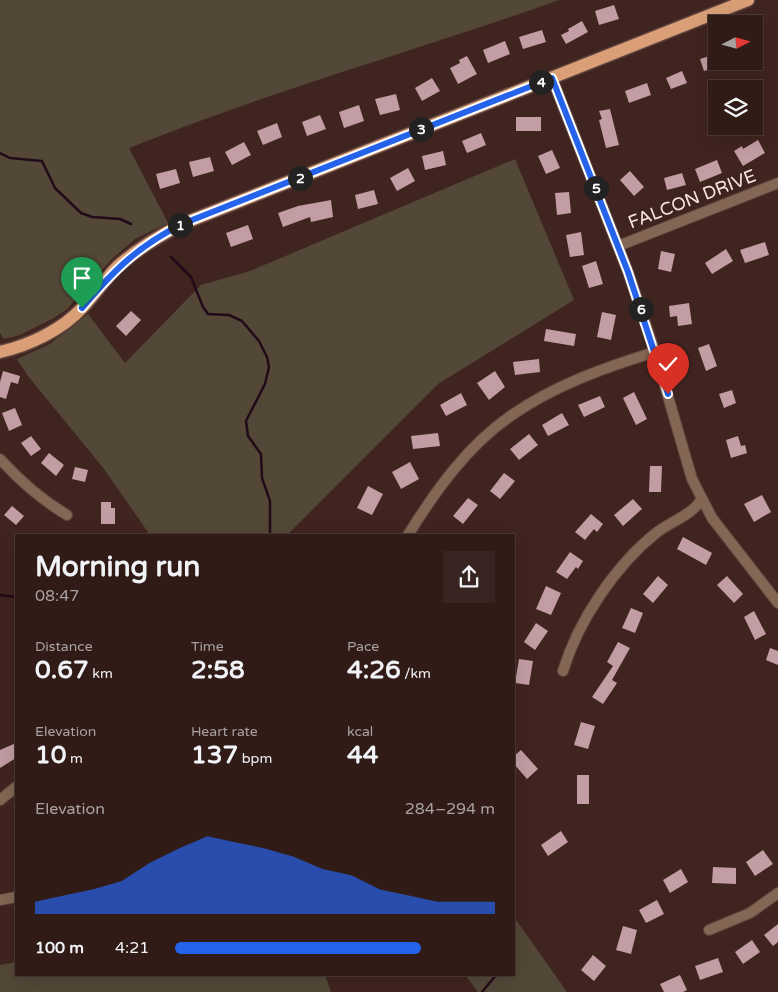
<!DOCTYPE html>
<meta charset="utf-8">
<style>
:root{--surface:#301b17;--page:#382420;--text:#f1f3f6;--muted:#a8a1a1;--line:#4b3936;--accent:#2563eb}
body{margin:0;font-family:"Varela Round",sans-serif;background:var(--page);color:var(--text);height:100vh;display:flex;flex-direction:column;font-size:19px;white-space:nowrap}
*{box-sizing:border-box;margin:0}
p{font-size:16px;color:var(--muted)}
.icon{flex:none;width:28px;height:28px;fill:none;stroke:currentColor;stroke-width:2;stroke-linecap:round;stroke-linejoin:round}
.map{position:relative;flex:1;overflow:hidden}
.side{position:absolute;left:15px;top:534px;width:500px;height:442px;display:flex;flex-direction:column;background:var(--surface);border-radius:0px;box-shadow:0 5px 20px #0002,0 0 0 1px var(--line)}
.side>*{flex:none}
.needle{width:32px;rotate:84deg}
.controls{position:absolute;left:708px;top:15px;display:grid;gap:10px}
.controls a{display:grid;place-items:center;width:55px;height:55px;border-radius:0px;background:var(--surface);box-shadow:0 5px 20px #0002,0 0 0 1px var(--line);font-size:25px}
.pin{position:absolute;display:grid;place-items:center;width:42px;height:42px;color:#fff;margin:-51px -21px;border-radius:50% 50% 50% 0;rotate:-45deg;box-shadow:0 0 5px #0007}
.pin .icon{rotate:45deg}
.km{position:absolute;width:25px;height:25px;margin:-12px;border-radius:50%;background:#222;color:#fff;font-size:14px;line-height:25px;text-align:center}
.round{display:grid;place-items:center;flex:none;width:52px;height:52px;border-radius:0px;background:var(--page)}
.overview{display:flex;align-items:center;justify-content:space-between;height:85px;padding:0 20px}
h1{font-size:28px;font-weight:800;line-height:38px}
.metrics{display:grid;grid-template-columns:repeat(3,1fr);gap:8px;height:85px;padding:5px 20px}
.metrics div{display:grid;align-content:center}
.metrics b{font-size:25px;font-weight:800}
.metrics small{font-size:14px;font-weight:400}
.metrics p{font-size:14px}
.chart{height:140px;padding:10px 20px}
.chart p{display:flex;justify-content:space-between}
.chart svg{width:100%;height:90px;margin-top:5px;fill:var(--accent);opacity:.7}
ul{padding:0 20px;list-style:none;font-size:16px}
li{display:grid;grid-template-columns:80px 60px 1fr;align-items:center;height:38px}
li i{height:12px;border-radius:6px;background:var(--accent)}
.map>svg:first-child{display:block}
.green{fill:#534837}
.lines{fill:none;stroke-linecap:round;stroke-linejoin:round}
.stream{stroke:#220b19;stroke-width:2.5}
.building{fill:#c29da3}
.minor-casing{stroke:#5e433e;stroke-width:12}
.major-casing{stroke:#5e433e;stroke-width:15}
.minor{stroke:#836653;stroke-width:10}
.major{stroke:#da9f76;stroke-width:12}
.route-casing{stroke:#fff;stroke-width:10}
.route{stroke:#2563eb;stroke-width:6}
.labels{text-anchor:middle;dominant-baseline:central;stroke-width:5;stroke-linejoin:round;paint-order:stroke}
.street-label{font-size:18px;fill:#fae7e3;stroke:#40241f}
</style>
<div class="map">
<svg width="778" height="992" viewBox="0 0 778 992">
<rect width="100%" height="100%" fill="#40241f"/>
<path class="green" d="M0,0H559C416,51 270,91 129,148L168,223L135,239L112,259L67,309L54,318L20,335L4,339L0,333Z
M515,159L574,300L438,384L287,535H150L104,469L28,376L17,359L50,344L88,314L125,363L201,285L250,271Z
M514,917L567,992H478L465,975H514Z
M16,962V975H325L331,992H0V965Z"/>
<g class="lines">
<path class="stream" d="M0,153L10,158L42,161L55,188L81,213L92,217L120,219L131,224
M171,257L191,277L203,307L208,314L229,315L242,321L259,341L267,357L269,367L265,384L246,421L248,436L261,454L262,478L270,501V535
M0,595L16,597
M482,992L496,975"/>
</g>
<path class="building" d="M614,5L619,19L599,25L595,11Z
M582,21L588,32L566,44L561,35L569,31L568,29Z
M542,30L546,42L523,49L519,37Z
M505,41L510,54L488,63L483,50Z
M716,54V61L730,63L704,71L700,59Z
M467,56L477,74L458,84L450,68L460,63L459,60Z
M682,71L687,83L671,89L666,78Z
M432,78L440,91L422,101L415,88Z
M647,83L651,95L629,103L625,91Z
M396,94L400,110L380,115L375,99Z
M359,105L364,121L344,128L339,112Z
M610,109L619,145L606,148L599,120L602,119L599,111Z
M320,115L326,129L307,136L302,122Z
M516,117H541V131H516Z
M277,123L282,137L263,145L257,131Z
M481,133L486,145L467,153L462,141Z
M758,140L765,153L743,166L734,151L742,146L743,149Z
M244,142L251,155L232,165L225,152Z
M552,150L560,168L546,174L538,156Z
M443,151L446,165L425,170L422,156Z
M210,157L214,171L193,177L189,162Z
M717,160L722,173L700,182L695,169Z
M408,168L415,181L397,191L390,178Z
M176,169L180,183L160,189L156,174Z
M630,171L644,187L634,196L620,180Z
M682,173L686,185L667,190L664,178Z
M374,190L378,204L358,209L355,195Z
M569,192L571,213L557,215L555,193Z
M331,200L333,217L311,222L310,217L283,227L278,213L298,206Z
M248,225L253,239L231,247L226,233Z
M581,232L584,255L570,257L566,235Z
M765,242L769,255L745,263L740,250Z
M726,249L733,261L712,274L705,263Z
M661,251L675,254L671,272L658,269Z
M596,261L603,284L589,288L582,266Z
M689,303L692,324L678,326L677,316L670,317L669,306Z
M131,311L141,320L126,336L116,326Z
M602,312L616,315L611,340L597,337Z
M546,329L576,334L574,346L544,341Z
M709,344L717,366L706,371L698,348Z
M539,359L540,372L515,375L513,362Z
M3,371L20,376L18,384L11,382L6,399L0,397V382Z
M495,371L505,387L489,400L477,383Z
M732,390L736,403L724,408L719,394Z
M634,392L647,419L636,425L623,398Z
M461,393L467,405L446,416L440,405Z
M600,396L605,407L584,417L578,405Z
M15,408L22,425L9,431L2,413Z
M562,413L569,425L548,436L542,425Z
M438,433L440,446L413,449L411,436Z
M529,434L538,445L519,460L510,449Z
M31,436L41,449L31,456L21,443Z
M738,436L741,446L745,445L747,453L731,458L726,440Z
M49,453L64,465L56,476L41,463Z
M410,462L419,479L401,489L392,472Z
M650,466H662L661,492H649Z
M75,467L88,470L85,482L72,479Z
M504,473L515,481L500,499L490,491Z
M368,486L383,494L372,515L357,508Z
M762,495L771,512L754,522L744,504Z
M468,498L478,505L463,524L453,516Z
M633,499L642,509L623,526L614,515Z
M101,502H111V508H115V524H101Z
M12,506L24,516L16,525L4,515Z
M591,514L603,524L597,532L594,529L585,540L575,532Z
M683,537L712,553L706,565L677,549Z
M570,552L583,561L578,569L576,567L567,579L556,572Z
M658,576L668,585L653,603L643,594Z
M727,576L743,594L734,603L717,585Z
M546,586L561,593L551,615L536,609Z
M631,608L643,613L635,633L622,628Z
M754,611L766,634L755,640L744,617Z
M536,623L548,631L535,650L524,642Z
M618,642L630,648L612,680L617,683L603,704L592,697L613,666L607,662Z
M770,648L778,651V665L766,660Z
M519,659L533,661L529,685L515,683Z
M581,722L595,726L588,749L574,745Z
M16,743V758L0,768V750Z
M521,750L538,769L527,779L514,764V756Z
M577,775H589V804H577Z
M561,831L568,842L548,856L541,845Z
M763,850L773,864L755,876L746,862Z
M713,867L736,868V884L712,883Z
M681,869L688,882L670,893L663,880Z
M657,900L664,914L646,923L639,910Z
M778,924V942L773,946L764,935Z
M623,926L637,930L631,954L616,950Z
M752,940L760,952L743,964L735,952Z
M593,955L606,966L594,981L581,970Z
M718,958L723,972L700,980L695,966Z
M680,975L687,990L683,992H664L660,984Z"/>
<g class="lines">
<defs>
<path id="minor" d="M552,78L628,272L655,352L692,479L712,518L778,603
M618,246L778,183
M0,459C20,481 42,500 67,515
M408,535C436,490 468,445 512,415C555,385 606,367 655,352
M563,671C578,621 615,566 656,533C670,522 692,515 701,500
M0,800L16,787
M0,900L16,897
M709,930L750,913L778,893"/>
<path id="major" d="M0,352C30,345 62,330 83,307C95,294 105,279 118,266C137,249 159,236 182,224L748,0"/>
</defs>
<use href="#minor" class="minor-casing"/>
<use href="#major" class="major-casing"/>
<use href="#minor" class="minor"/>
<use href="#major" class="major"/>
</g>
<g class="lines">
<defs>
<path id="route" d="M82,308C114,270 137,247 182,224L552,78L628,272L668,394"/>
</defs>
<use href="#route" class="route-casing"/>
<use href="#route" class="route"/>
</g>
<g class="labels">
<g class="street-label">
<text transform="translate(692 199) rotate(-21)">FALCON DRIVE</text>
</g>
</g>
</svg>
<div class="controls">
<a><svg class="needle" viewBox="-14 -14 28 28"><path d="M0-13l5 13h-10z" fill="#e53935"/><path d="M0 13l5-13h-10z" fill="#a8a1a1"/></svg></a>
<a><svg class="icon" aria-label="layers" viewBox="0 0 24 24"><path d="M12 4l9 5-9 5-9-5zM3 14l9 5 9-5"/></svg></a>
</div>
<div class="pin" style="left:82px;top:308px;background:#1e9e55"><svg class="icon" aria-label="arrive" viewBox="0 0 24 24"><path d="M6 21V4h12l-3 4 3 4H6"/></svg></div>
<div class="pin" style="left:668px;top:394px;background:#d93025"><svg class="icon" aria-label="check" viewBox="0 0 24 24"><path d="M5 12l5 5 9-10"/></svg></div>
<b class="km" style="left:180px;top:225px">1</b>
<b class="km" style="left:300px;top:178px">2</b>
<b class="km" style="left:421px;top:129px">3</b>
<b class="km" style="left:541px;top:82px">4</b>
<b class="km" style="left:596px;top:188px">5</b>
<b class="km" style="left:641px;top:309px">6</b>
<section class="side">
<div class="overview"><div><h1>Morning run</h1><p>08:47</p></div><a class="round"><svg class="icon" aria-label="share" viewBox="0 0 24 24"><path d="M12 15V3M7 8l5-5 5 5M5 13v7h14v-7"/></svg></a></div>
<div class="metrics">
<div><p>Distance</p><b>0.67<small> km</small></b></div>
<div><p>Time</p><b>2:58</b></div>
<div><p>Pace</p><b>4:26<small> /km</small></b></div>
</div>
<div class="metrics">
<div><p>Elevation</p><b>10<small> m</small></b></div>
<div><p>Heart rate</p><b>137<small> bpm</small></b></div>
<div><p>kcal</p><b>44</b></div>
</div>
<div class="chart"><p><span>Elevation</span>284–294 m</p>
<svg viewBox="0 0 160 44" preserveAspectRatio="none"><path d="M0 44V38L10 35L20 32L30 28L40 19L50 12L60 6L70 9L80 12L90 16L100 22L110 25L120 32L130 35L140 38L150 38L160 38V44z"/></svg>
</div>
<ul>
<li><b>100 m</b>4:21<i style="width:77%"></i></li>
</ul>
</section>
</div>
